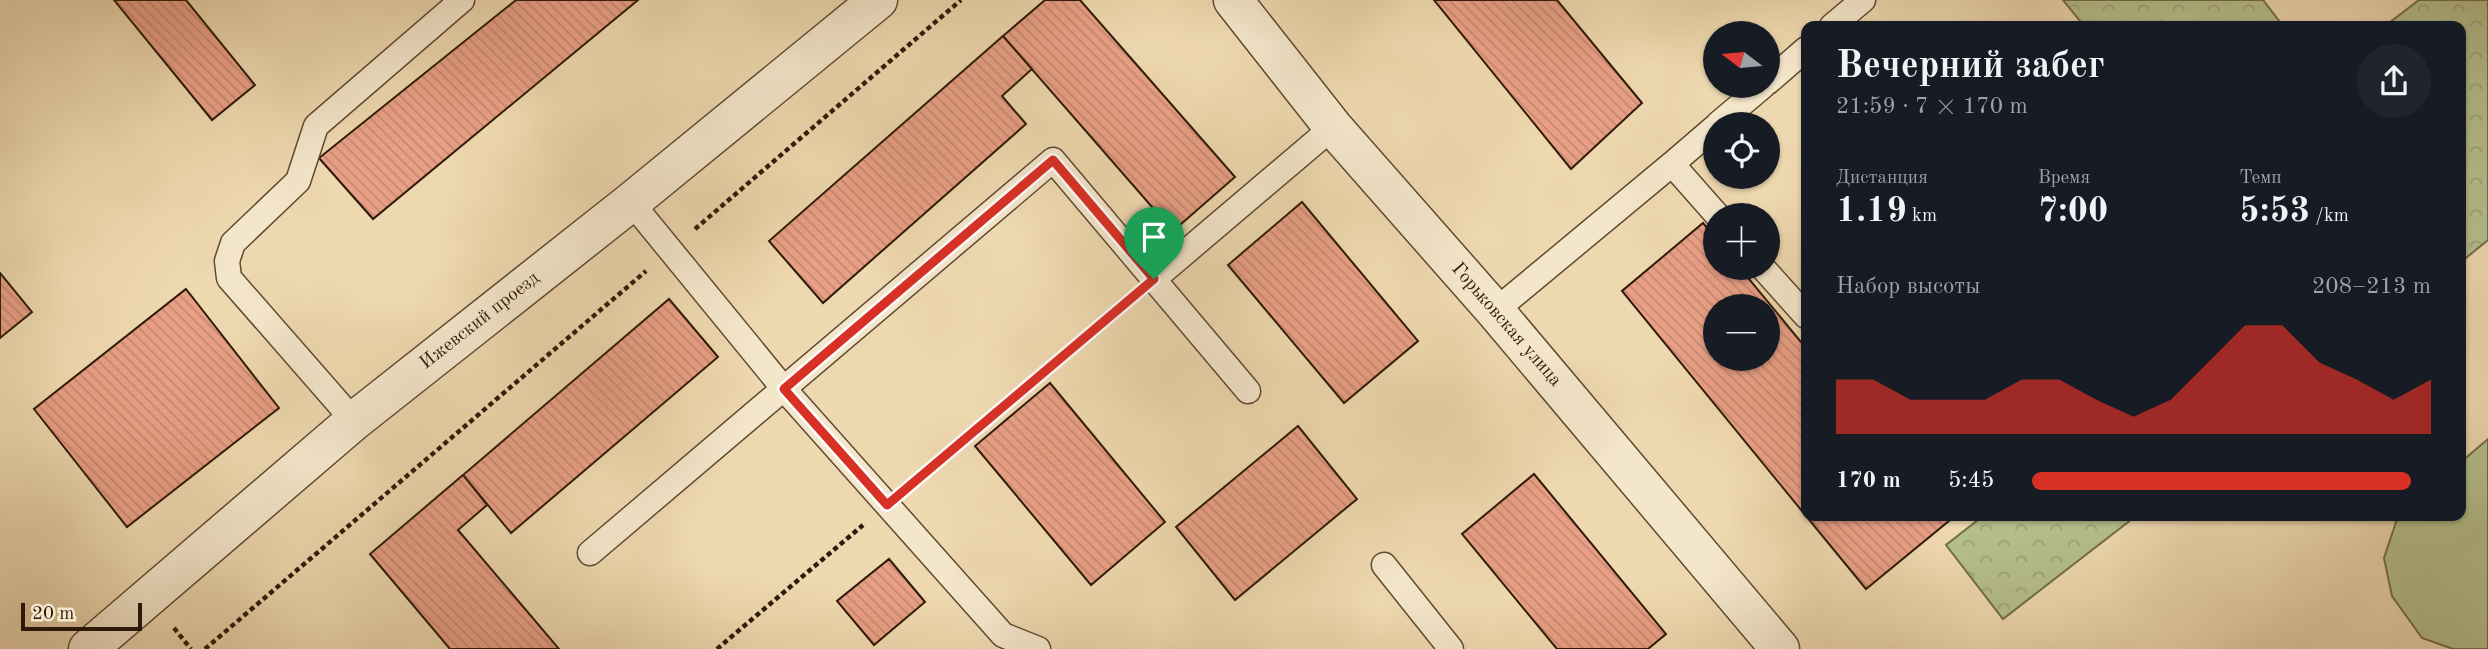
<!DOCTYPE html>
<html lang="ru">
<meta charset="utf-8">
<style>
:root{--surface:#171b24;--page:#20242c;--text:#f1f3f6;--muted:#9ea1a6;--accent:#d93025}
body{margin:0;font-family:"Old Standard TT",serif;background:var(--page);color:var(--text);height:100vh;display:flex;flex-direction:column;font-size:26px;white-space:nowrap}
*{box-sizing:border-box;margin:0}
p{font-size:23px;color:var(--muted)}
.icon{flex:none;width:38px;height:38px;fill:none;stroke:currentColor;stroke-width:2;stroke-linecap:round;stroke-linejoin:round}
.map{position:relative;flex:1;overflow:hidden}
.drawer{position:absolute;left:1801px;top:21px;width:665px;height:500px;display:flex;flex-direction:column;background:var(--surface);border-radius:14px;box-shadow:0 2px 5px #0004}
.drawer>*{flex:none}
.needle{width:46px;rotate:286deg}
.buttons{position:absolute;left:1703px;top:21px;display:grid;gap:14px}
.buttons a{display:grid;place-items:center;width:77px;height:77px;border-radius:50%;background:var(--surface);box-shadow:0 2px 5px #0004;font-size:35px}
.scale{position:absolute;left:21px;bottom:18px;width:121px;box-sizing:border-box;padding-left:7px;border:4px solid #2f1a09;border-top:0;font-size:19px;line-height:24px;white-space:nowrap;color:#2f1a09;-webkit-text-stroke:5px #f4e6cb;paint-order:stroke}
.pin{position:absolute;display:grid;place-items:center;width:60px;height:60px;color:#fff;margin:-72px -30px;border-radius:50% 50% 50% 0;rotate:-45deg;box-shadow:0 0 7px #0007}
.pin .icon{rotate:45deg}
.round{display:grid;place-items:center;flex:none;width:74px;height:74px;border-radius:37px;background:var(--page)}
.headline{display:flex;align-items:center;justify-content:space-between;height:119px;padding:0 35px}
h1{font-size:38px;font-weight:800;line-height:52px}
.metrics{display:grid;grid-template-columns:repeat(3,1fr);gap:10px;height:119px;padding:7px 35px}
.metrics div{display:grid;align-content:center}
.metrics b{font-size:35px;font-weight:800}
.metrics small{font-size:19px;font-weight:400}
.metrics p{font-size:19px}
.chart{height:196px;padding:14px 35px}
.chart p{display:flex;justify-content:space-between}
.chart svg{width:100%;height:126px;margin-top:7px;fill:var(--accent);opacity:.7}
ul{padding:0 35px;list-style:none;font-size:23px}
li{display:grid;grid-template-columns:112px 84px 1fr;align-items:center;height:52px}
li i{height:18px;border-radius:9px;background:var(--accent)}
.map>svg:first-child{display:block}
.forest{fill:url(#forest-crowns);stroke:#726c4b;stroke-width:2}
.garden{fill:#b5bf8d;stroke:#726c4b;stroke-width:2}
.building{fill:url(#building-back-hatch);stroke:#2f1a09;stroke-width:2;fill-rule:evenodd}
.lines{fill:none;stroke-linecap:round;stroke-linejoin:round}
.service-casing{stroke:#5f4a32;stroke-width:27}
.tertiary-casing{stroke:#5f4a32;stroke-width:41}
.path{stroke:#2f1a09;stroke-width:4.5;stroke-dasharray:5 3.5;stroke-linecap:butt}
.service{stroke:#f4e6cb;stroke-width:24}
.tertiary{stroke:#f4e6cb;stroke-width:38}
.route-casing{stroke:#fff;stroke-width:14}
.route{stroke:#d93025;stroke-width:9}
.labels{text-anchor:middle;dominant-baseline:central;stroke-width:6;stroke-linejoin:round;paint-order:stroke}
.street-label{font-size:19px;fill:#2f1a09;stroke:#f4e6cb}
</style>
<div class="map">
<svg width="2488" height="649" viewBox="0 0 2488 649">
<defs>
<pattern id="forest-crowns" width="20" height="18" patternUnits="userSpaceOnUse" patternTransform="scale(1.75)"><rect width="20" height="18" fill="#b5bf8d"/><path d="M2 6a3 3 0 1 1 6 0M12 15a3 3 0 1 1 6 0" fill="none" stroke="#9ca478"/></pattern>
<pattern id="building-back-hatch" width="6" height="6" patternUnits="userSpaceOnUse" patternTransform="scale(1.75)"><rect width="6" height="6" fill="#e89f85"/><path d="M-1 5l2 2M0 0l6 6M5-1l2 2" fill="none" stroke="#c78872"/></pattern>
</defs>
<rect width="100%" height="100%" fill="#eed8af"/>
<filter id="stains"><feTurbulence type="fractalNoise" baseFrequency=".00286" numOctaves="4"/><feColorMatrix values="0 0 0 0 .2 0 0 0 0 .09 0 0 0 0 .02 0 0 0 .5 -.17"/></filter>
<radialGradient id="worn" r=".72"><stop offset=".6" stop-color="#630" stop-opacity="0"/><stop offset="1" stop-color="#630" stop-opacity=".3"/></radialGradient>
<path class="forest" d="M2063,0H2263L2283,26H2084Z
M2419,0H2488V240L2461,262L2460,26H2385Z
M1983,516H2136L2003,619L1946,545Z"/>
<path class="garden" d="M2488,439V649H2453L2422,638L2392,596L2384,558L2398,516H2460L2461,462Z"/>
<path class="building" d="M114,0H186L255,85L212,120Z
M516,0H638L373,219L319,158Z
M1045,0H1080L1235,177L1173,231L1003,36Z
M1434,0H1557L1642,103L1571,169Z
M1003,36L1032,69L1002,96L1026,124L823,303L769,241Z
M1302,202L1418,341L1344,403L1228,265Z
M1703,223L1715,237V268H1740L1806,348V516L1622,291ZM1715,306H1768V359H1715Z
M0,273L32,312L0,338Z
M186,289L279,408L127,527L34,409Z
M669,299L718,357L511,533L463,475Z
M1050,383L1165,522L1091,585L975,446Z
M1298,426L1357,499L1235,600L1176,527Z
M1534,474L1666,634L1648,649H1557L1462,534Z
M463,475L487,505L458,530L559,649H450L370,554Z
M1806,516H1955L1866,589Z
M889,559L925,602L874,645L837,601Z"/>
<g class="lines">
<defs>
<path id="service" d="M1832,26L1863,0
M1768,82L1806,49
M1718,124L1763,86
M1672,164L1715,127
M631,202L784,389L1003,635L1038,649
M1763,268L1806,316
M1154,279L1333,127
M1495,311L1672,164L1717,215
M354,421L229,278L227,261L233,243L298,181L316,126L462,0
M590,553L1053,160L1248,391
M1384,565L1451,649"/>
<path id="tertiary" d="M1233,0L1333,127L1495,311L1780,649
M88,649L354,421L631,202L878,0"/>
</defs>
<use href="#service" class="service-casing"/>
<use href="#tertiary" class="tertiary-casing"/>
<path class="path" d="M695,229L961,0
M913,483L1130,299
M174,628L191,649
M205,649L646,271
M717,649L863,525"/>
<use href="#service" class="service"/>
<use href="#tertiary" class="tertiary"/>
</g>
<g class="lines">
<defs>
<path id="route" d="M1053,160L1154,279L887,505L784,389Z"/>
</defs>
<use href="#route" class="route-casing"/>
<use href="#route" class="route"/>
</g>
<g class="labels">
<g class="street-label">
<text transform="translate(480 321) rotate(-38)">Ижевский проезд</text>
<text transform="translate(1506 325) rotate(49)">Горьковская улица</text>
</g>
</g>
<rect width="100%" height="100%" filter="url(#stains)"/>
<rect width="100%" height="100%" fill="url(#worn)"/>
</svg>
<div class="buttons">
<a><svg class="needle" viewBox="-14 -14 28 28"><path d="M0-13l5 13h-10z" fill="#e53935"/><path d="M0 13l5-13h-10z" fill="#9ea1a6"/></svg></a>
<a><svg class="icon" aria-label="locate" viewBox="0 0 24 24"><circle cx="12" cy="12" r="6"/><path d="M12 2v4M12 18v4M2 12h4M18 12h4"/></svg></a>
<a>+</a>
<a>−</a>
</div>
<div class="scale">20 m</div>
<div class="pin" style="left:1154px;top:279px;background:#1e9e55"><svg class="icon" aria-label="arrive" viewBox="0 0 24 24"><path d="M6 21V4h12l-3 4 3 4H6"/></svg></div>
<section class="drawer">
<div class="headline"><div><h1>Вечерний забег</h1><p>21:59 · 7 × 170 m</p></div><a class="round"><svg class="icon" aria-label="share" viewBox="0 0 24 24"><path d="M12 15V3M7 8l5-5 5 5M5 13v7h14v-7"/></svg></a></div>
<div class="metrics">
<div><p>Дистанция</p><b>1.19<small> km</small></b></div>
<div><p>Время</p><b>7:00</b></div>
<div><p>Темп</p><b>5:53<small> /km</small></b></div>
</div>
<div class="chart"><p><span>Набор высоты</span>208–213 m</p>
<svg viewBox="0 0 160 44" preserveAspectRatio="none"><path d="M0 44V25L10 25L20 32L30 32L40 32L50 25L60 25L70 32L80 38L90 32L100 19L110 6L120 6L130 19L140 25L150 32L160 25V44z"/></svg>
</div>
<ul>
<li><b>170 m</b>5:45<i style="width:95%"></i></li>
</ul>
</section>
</div>
